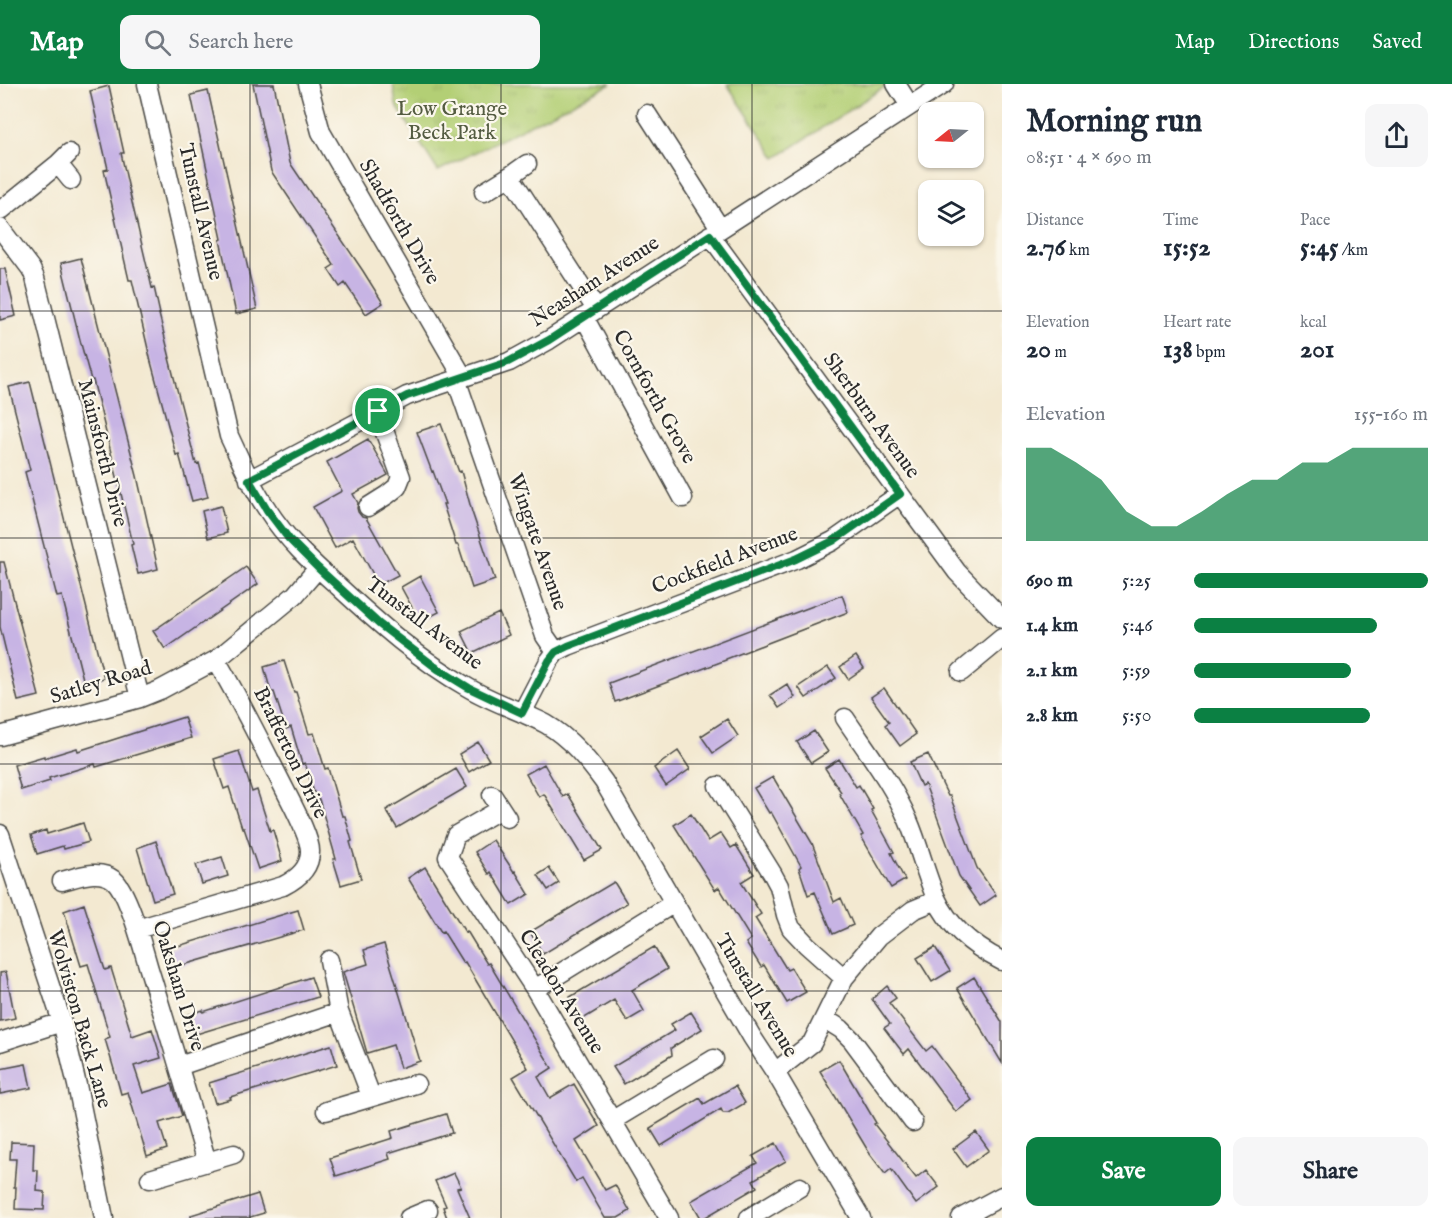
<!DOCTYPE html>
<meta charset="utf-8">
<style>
:root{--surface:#fff;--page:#f6f6f7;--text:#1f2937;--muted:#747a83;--accent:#0b8043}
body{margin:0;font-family:"IM FELL English",serif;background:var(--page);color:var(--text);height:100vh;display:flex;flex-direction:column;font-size:22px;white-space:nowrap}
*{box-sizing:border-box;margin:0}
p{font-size:20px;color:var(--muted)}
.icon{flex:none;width:33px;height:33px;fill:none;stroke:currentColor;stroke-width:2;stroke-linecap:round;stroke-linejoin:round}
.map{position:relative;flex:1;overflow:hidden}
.details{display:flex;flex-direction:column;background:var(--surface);width:450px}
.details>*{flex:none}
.needle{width:39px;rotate:252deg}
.tools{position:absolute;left:918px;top:18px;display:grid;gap:12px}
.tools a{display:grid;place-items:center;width:66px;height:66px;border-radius:12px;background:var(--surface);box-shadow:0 2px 4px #0004;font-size:30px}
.pin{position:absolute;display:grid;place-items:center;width:51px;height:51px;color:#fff;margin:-26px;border:3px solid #fff;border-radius:50%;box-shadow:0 2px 6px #0007}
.round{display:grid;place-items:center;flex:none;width:63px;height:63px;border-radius:12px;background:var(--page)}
.summary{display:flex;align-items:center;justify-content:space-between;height:102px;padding:0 24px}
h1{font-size:33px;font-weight:800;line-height:45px}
.figures{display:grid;grid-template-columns:repeat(3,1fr);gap:9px;height:102px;padding:6px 24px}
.figures div{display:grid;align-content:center}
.figures b{font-size:26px;font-weight:800}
.figures small{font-size:16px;font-weight:400}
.figures p{font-size:16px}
.chart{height:168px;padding:12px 24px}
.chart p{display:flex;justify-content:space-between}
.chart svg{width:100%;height:108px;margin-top:6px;fill:var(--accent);opacity:.7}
.primary-button{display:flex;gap:12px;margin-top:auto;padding:12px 24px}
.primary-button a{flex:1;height:69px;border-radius:12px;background:var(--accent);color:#fff;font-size:24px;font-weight:800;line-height:69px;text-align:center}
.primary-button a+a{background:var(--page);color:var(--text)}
ul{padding:0 24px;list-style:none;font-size:20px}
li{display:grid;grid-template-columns:96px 72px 1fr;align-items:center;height:45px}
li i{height:15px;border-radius:8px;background:var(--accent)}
header{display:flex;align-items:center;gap:36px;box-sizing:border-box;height:84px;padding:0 30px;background:var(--accent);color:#fff}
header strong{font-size:28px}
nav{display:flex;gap:33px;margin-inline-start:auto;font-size:21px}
.search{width:420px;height:54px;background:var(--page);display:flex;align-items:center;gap:15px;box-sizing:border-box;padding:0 21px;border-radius:12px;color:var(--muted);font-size:22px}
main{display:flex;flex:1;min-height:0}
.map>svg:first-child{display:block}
.grass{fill:url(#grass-tufts);stroke:#6f7d50;stroke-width:1.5}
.building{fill:#c7b4e4}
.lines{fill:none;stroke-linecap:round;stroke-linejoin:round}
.minor-casing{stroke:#494844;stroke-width:21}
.minor{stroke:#fff;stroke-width:18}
.route-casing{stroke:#fff;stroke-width:12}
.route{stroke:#0b8043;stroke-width:8}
.grid{fill:none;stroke:#2b2b2b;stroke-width:1.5;stroke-opacity:0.55}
.labels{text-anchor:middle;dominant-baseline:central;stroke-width:4.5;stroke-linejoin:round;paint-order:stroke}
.park-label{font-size:21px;fill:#545c41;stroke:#fbf7ec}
.street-label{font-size:21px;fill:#2b2b2b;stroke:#fbf7ec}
</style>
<header>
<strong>Map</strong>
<div class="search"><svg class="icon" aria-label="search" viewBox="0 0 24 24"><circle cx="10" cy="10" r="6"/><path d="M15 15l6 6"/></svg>Search here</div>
<nav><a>Map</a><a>Directions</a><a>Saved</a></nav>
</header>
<main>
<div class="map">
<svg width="1002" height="1134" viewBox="0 0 1002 1134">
<defs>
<pattern id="grass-tufts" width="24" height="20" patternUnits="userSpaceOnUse" patternTransform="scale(1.5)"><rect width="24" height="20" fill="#b3cf75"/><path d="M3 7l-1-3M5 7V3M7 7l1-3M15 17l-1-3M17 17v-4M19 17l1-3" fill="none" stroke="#9ab265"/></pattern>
</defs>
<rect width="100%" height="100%" fill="#fbf7ec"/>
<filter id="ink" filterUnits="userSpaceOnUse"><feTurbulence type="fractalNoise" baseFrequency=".0167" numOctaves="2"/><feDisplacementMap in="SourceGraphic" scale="12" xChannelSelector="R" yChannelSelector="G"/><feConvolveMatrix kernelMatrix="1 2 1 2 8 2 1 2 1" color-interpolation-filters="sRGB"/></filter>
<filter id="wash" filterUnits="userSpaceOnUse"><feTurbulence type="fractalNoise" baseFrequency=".008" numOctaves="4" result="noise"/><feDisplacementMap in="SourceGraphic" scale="24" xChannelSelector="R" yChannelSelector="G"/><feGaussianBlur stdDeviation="1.35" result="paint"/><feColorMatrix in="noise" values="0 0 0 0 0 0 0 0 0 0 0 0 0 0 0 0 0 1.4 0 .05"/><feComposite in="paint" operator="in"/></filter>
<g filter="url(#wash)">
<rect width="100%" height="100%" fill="#f3e9d1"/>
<path class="grass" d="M393,0H611L438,87L396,21Z
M727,0H889L776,74Z"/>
<g id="blocks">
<path class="building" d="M253,0H274L290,79L363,187L383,219L366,230L345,199L340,203L328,185L334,181L271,87Z
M109,2L124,69H121L130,110L152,204L154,203L160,230H159L170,274H169L196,380L199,379L208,413L192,417L179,370L176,371L151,278L132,196H129L104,86L108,85L90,7Z
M208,7L257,225L236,230L220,156L222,155L191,11Z
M81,174L137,392L158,485L138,490L131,461L133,460L118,397L93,296H91L81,260L61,179Z
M0,185H5L16,232L0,236Z
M30,298L104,594L84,599L62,512L57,513L25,388L30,386L9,303Z
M441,340L459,388L461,387L472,428L495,496L472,504L458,461H456L451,445L443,420H445L433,387L432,388L417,348Z
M368,355L388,391L353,410L358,419L357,424L358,428L362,433L366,434L398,491L379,501L353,454L335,464L313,423L342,407L327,378Z
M221,422L227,449L208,454L202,427Z
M0,478H4L39,612L18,617L0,543Z
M246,483L258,500L165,565L153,547Z
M420,492L439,528L420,538L401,503Z
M842,511L848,528L726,575V576L615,618L609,599Z
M499,529L509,551L472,569L461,547Z
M856,572L864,584L848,595L840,583Z
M284,577L294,608H296L309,650L314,649L325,685L328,684L342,732H345L352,757L350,758L361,795L341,801L333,775H336L319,715H316L305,679L302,680L291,643L286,645L274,608H271L264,583Z
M828,583L836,594L806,614L798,603Z
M787,600L795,613L779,624L770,611Z
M884,604L916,650L900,662L885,641L889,638L871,613Z
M184,633L191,654L96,683L95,680L49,694L50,697L21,706L14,681L44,672V674L77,664L78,667Z
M727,635L738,652L713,669L701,652Z
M814,647L828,668L811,679L797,658Z
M478,658L489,676L469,688L459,670Z
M239,667L252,708L257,706L270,747L273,746L282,777L258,785L244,744H242L229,703L224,705L214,675Z
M678,667L690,685L666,702L654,684Z
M928,670L948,712H950L977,784L996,811L980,822L959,792L925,700L921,702L910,678Z
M839,675L856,703L859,701L873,725L871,726L894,768L891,769L905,796L891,804L861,752L863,751L839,709L841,708L825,684Z
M544,680L563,713L568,710L602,766L584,776L544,710L539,713L526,690Z
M456,685L467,703L397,744L386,726Z
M773,693L812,759L834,818L841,814L853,841L833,850L815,808L808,811L799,784L801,782L771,728L769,729L754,704Z
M691,730L708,757L721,749L731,764L736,761L754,790L741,798L761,830L755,834L787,886L791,884L806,908L787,919L764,881L761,883L746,859L751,855L719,803L715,806L674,741Z
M83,739L89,758L64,765L63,762L37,770L31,751L46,746L47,750Z
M493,756L514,788L515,787L529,810L511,821L491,788L489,790L475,768Z
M156,757L173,810L153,816L137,764Z
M222,773L228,792L202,800L196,781Z
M425,783L465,848L467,847L487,880L489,879L552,984L538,993L550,1014L574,1000L599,1042L576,1057L605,1106L615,1101L630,1127L618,1134H605L582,1094L576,1098L513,993L528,984L465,878L463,879L443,847L441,848L408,794Z
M549,784L559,799L548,806L538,791Z
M614,798L627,819L543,870L530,848Z
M84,820L105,886L111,884L132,952L152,945L161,974L134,982L143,1009L172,1000L182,1032L159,1039L167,1065L147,1072L128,1008L121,1010L118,999L105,955L110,953L88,880L81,882L64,827Z
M298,826L304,846L173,884L168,865Z
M384,860L420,977L400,984L393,961L367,969L343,888L368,880L364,866Z
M654,863L667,885L632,906L644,927L627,937L614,916L583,935L570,913Z
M935,863L950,887L932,898L917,874Z
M6,888L15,934L0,937V889Z
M311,893L318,913L193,951L187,931L203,926V928Z
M974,893L1002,938V979L957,904Z
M887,902L896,914L889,919L926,967L932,962L972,1016L956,1028L909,965L904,970L884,944L890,940L872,915Z
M691,928L702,945L671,964L672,971L624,1000L613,983L675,946L671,940Z
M331,961L337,981L230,1013L231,1015L215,1019L209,999Z
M839,976L876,1039L874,1040L916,1094L926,1086L939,1103L916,1120L891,1085L885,1090L870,1070L820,987Z
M26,980L31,1004L0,1010V985Z
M735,1002L745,1019L728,1029H723L721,1025L661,1062L650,1044L700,1014L704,1020Z
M446,1030L452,1049L388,1069L390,1075L336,1092L330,1074L393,1054L391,1047Z
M976,1048L989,1066L966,1083L953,1065Z
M11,1058L34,1059L33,1086H38L37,1107L45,1108L44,1126L15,1125L16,1103H14L16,1075H10Z
M776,1059L786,1077L753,1096L757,1103L704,1134H701L691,1117L757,1079L753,1072Z
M454,1089L461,1103L457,1104L470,1134H447L443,1123L446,1122L435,1097Z
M258,1110L264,1129L247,1134H191V1131Z"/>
</g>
</g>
<g filter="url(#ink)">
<use href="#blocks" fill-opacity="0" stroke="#494844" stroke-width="1.5"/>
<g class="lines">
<defs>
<path id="minor" d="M147,0L229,352C241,377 251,402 267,425C286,455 312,479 338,502C378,539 420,576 467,603C492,618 521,627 546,640C570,654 588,676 604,698L752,953L775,988L861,1134
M308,0L321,48L463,293
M896,0L910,22
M647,30L720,144
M58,80L71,96
M510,92L596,225
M484,108L510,92L527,80
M0,127L58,80L69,69
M0,144L31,185L35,194L140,614
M710,151L957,488L1002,535
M584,233L683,414
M456,295L545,552L556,568L549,577L522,629
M249,396L407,312L509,278L549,256L944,0
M368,423L387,411L397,403L401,393L377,327
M556,568L568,562L797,475L833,457L900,410
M961,588L1002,554
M845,634C867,667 892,699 908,736C919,761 925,789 936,814C949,843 974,863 1002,877
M0,652L140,614L160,606L216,576L295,511L318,484
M718,702L772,789L779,802L786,831L791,844L807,861L844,894
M492,711L507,734
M501,725L456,751L448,773L535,905L669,1134
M0,750L62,938L77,1001L104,1134
M62,797C78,793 99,784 114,796C129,809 143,865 149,885C169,949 188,1014 207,1078
M137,845L283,802C297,795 310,785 310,768C311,755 292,720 286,708C263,663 242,619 216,576
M329,876L339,928L371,1012
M535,905L674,819
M825,935L841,945L852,956L913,1038
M0,958L62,938
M179,982L339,928
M775,988L812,959L844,894L879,852L913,826L937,816
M326,1027L416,1000
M613,1036L714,975
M150,1095L234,1070
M409,1134L428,1126
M749,1134L800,1103
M961,1134L1002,1112"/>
</defs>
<use href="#minor" class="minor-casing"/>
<use href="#minor" class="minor"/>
</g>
</g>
<g class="lines" filter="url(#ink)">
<defs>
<path id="route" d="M710,151L900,410L833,457L796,475L568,562L556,568L549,577L522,629L469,604L438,585L379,540L318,484L289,455L267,426L249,396L407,312L508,278L549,256Z"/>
</defs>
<use href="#route" class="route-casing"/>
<use href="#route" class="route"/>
</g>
<path class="grid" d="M250,0V1134M501,0V1134M752,0V1134M0,227H1002M0,454H1002M0,680H1002M0,907H1002"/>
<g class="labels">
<g class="park-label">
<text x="452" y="25">Low Grange<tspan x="452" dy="24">Beck Park</tspan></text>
</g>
<g class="street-label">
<text transform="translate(200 128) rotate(77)">Tunstall Avenue</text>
<text transform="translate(399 138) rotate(60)">Shadforth Drive</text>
<text transform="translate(595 198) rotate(-33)">Neasham Avenue</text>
<text transform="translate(654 313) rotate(61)">Cornforth Grove</text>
<text transform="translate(871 332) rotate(54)">Sherburn Avenue</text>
<text transform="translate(102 369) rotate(76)">Mainsforth Drive</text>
<text transform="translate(537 458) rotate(71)">Wingate Avenue</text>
<text transform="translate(725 477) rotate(-21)">Cockfield Avenue</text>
<text transform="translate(424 540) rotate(37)">Tunstall Avenue</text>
<text transform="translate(101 599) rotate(-17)">Satley Road</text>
<text transform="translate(290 669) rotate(64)">Brafferton Drive</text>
<text transform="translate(178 902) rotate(73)">Oaksham Drive</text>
<text transform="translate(561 908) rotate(58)">Cleadon Avenue</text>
<text transform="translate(756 912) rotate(59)">Tunstall Avenue</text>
<text transform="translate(79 935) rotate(74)">Wolviston Back Lane</text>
</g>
</g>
</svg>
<div class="tools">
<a><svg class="needle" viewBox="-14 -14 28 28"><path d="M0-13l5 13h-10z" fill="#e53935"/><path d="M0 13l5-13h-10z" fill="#747a83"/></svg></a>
<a><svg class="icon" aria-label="layers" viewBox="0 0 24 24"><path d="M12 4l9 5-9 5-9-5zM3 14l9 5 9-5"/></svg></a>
</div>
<div class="pin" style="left:378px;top:327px;background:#1e9e55"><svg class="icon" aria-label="arrive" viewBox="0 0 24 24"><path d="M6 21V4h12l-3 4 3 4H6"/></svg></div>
</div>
<section class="details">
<div class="summary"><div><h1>Morning run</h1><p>08:51 · 4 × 690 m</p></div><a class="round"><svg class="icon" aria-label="share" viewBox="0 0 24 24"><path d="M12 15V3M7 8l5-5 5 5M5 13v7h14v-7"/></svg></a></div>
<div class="figures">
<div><p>Distance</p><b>2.76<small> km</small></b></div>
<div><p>Time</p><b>15:52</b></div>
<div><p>Pace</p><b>5:45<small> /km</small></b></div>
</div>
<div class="figures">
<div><p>Elevation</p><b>20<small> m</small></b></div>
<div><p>Heart rate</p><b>138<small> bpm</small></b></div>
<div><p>kcal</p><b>201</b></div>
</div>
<div class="chart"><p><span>Elevation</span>155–160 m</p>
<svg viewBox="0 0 160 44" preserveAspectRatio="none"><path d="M0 44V6L10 6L20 12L30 19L40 32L50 38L60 38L70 32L80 25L90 19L100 19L110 12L120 12L130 6L140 6L150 6L160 6V44z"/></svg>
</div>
<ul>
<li><b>690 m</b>5:25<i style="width:100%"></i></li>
<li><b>1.4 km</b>5:46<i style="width:78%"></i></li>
<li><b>2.1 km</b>5:59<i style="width:67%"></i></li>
<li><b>2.8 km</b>5:50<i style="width:75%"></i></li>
</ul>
<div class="primary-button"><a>Save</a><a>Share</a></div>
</section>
</main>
